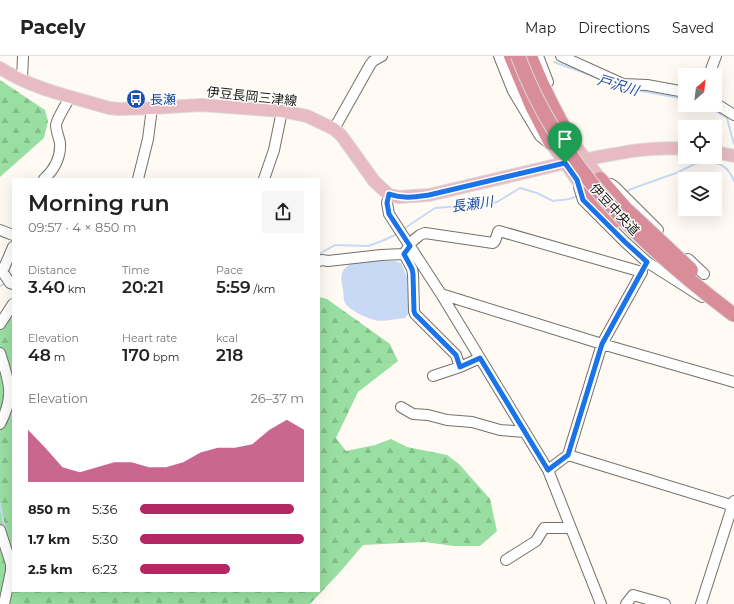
<!DOCTYPE html>
<meta charset="utf-8">
<style>
:root{--surface:#fff;--page:#f6f6f6;--text:#222;--muted:#767676;--line:#e0e0e0;--accent:#b32863}
body{margin:0;font-family:Montserrat,"Noto Sans JP",sans-serif;background:var(--page);color:var(--text);height:100vh;display:flex;flex-direction:column;font-size:15px;white-space:nowrap}
*{box-sizing:border-box;margin:0}
p{font-size:13px;color:var(--muted)}
.icon{flex:none;width:22px;height:22px;fill:none;stroke:currentColor;stroke-width:2;stroke-linecap:round;stroke-linejoin:round}
.map{position:relative;flex:1;overflow:hidden}
.drawer{position:absolute;left:12px;top:122px;width:308px;height:414px;display:flex;flex-direction:column;background:var(--surface);border-radius:0px;box-shadow:0 4px 16px #0002}
.drawer>*{flex:none}
.needle{width:26px;rotate:28deg}
.buttons{position:absolute;left:678px;top:12px;display:grid;gap:8px}
.buttons a{display:grid;place-items:center;width:44px;height:44px;border-radius:0px;background:var(--surface);box-shadow:0 4px 16px #0002;font-size:20px}
.pin{position:absolute;display:grid;place-items:center;width:34px;height:34px;color:#fff;margin:-41px -17px;border-radius:50% 50% 50% 0;rotate:-45deg;box-shadow:0 0 4px #0007}
.pin .icon{rotate:45deg}
.round{display:grid;place-items:center;flex:none;width:42px;height:42px;border-radius:0px;background:var(--page)}
.headline{display:flex;align-items:center;justify-content:space-between;height:68px;padding:0 16px}
h1{font-size:22px;font-weight:600;line-height:30px}
.figures{display:grid;grid-template-columns:repeat(3,1fr);gap:6px;height:68px;padding:4px 16px}
.figures div{display:grid;align-content:center}
.figures b{font-size:17px;font-weight:600}
.figures small{font-size:11px;font-weight:400}
.figures p{font-size:11px}
.chart{height:112px;padding:8px 16px}
.chart p{display:flex;justify-content:space-between}
.chart svg{width:100%;height:72px;margin-top:4px;fill:var(--accent);opacity:.7}
ul{padding:0 16px;list-style:none;font-size:13px}
li{display:grid;grid-template-columns:64px 48px 1fr;align-items:center;height:30px}
li i{height:10px;border-radius:5px;background:var(--accent)}
header{display:flex;align-items:center;gap:24px;box-sizing:border-box;height:56px;padding:0 20px;background:var(--surface);border-bottom:1px solid var(--line)}
header strong{font-size:19px}
nav{display:flex;gap:22px;margin-inline-start:auto;font-size:14px}
.map>svg:first-child{display:block}
.forest{fill:url(#forest-firs)}
.water{fill:#c8d9f5}
.lines{fill:none;stroke-linecap:round;stroke-linejoin:round}
.stream{stroke:#c8d9f5;stroke-width:2}
.minor-casing{stroke:#74716b;stroke-width:12}
.major-casing{stroke:#dadad9;stroke-width:14}
.highway-casing{stroke:#dadad9;stroke-width:16}
.minor{stroke:#fff;stroke-width:10}
.major{stroke:#e8bbc2;stroke-width:12}
.highway{stroke:#d88d99;stroke-width:14}
.highway-bridge-casing{stroke:#dadad9;stroke-width:16;stroke-linecap:butt}
.highway-bridge{stroke:#d88d99;stroke-width:14}
.route-casing{stroke:#fff;stroke-width:8}
.route{stroke:#1a73e8;stroke-width:5}
.labels{text-anchor:middle;dominant-baseline:central;stroke-width:3;stroke-linejoin:round;paint-order:stroke}
.street-label{font-size:13px;fill:#161512;stroke:#fff}
.transit-label{font-size:13px;fill:#164399;stroke:#fff;text-anchor:start}
.water-label{font-size:14px;font-style:italic;fill:#214e9e;stroke:#fff}
</style>
<header>
<strong>Pacely</strong>
<nav><a>Map</a><a>Directions</a><a>Saved</a></nav>
</header>
<div class="map">
<svg width="734" height="548" viewBox="0 0 734 548">
<defs>
<pattern id="forest-firs" width="22" height="20" patternUnits="userSpaceOnUse"><rect width="22" height="20" fill="#99dfa2"/><path d="M5 1l3.5 6h-7zM16 11l3.5 6h-7z" fill="#83be8a"/></pattern>
</defs>
<rect width="100%" height="100%" fill="#fffbf4"/>
<path class="forest" d="M0,24L45,54L48,65L44,82L0,121Z
M319,241L327,243L390,288L398,305L358,336L336,382L346,395L375,389L391,383L407,391L447,399L459,408L490,443L497,475L480,490H454L425,486L363,489L341,515L310,548H0V262L13,257V535H319Z"/>
<path class="water" d="M357,205H395L401,207L407,221L409,257L405,262C394,263 381,267 371,263C363,260 349,254 345,247C343,243 344,238 343,234C340,218 340,212 357,205Z"/>
<g class="lines">
<path class="stream" d="M554,6L590,19L624,34L641,35L685,43
M705,49L727,62L734,88
M627,137L629,134C644,128 660,123 676,117C685,114 693,107 702,106C718,104 729,111 734,125
M402,174L435,152L486,148L497,146L520,132L537,137L553,145L569,143L578,140
M319,198L335,189L368,190L382,185L397,178
M0,230L6,227
M0,448L5,475"/>
<defs>
<path id="minor" d="M499,0L513,35L540,80L546,85
M538,0L548,26
M561,0L623,28L647,29L685,36
M709,19L716,0
M22,24L23,0
M715,47L734,59
M334,73L370,9L373,5L382,0
M44,123C54,114 61,101 60,87C59,81 56,75 56,69C57,62 67,47 70,41
M138,123L148,83L152,52
M264,123L274,94L282,55
M611,128L615,131L658,174
M579,131L583,144L625,186L647,206L702,241
M389,139L387,147L389,158L441,238L548,414L601,548
M0,174L13,179
M409,188L420,179L425,177L493,187L495,185L498,176L499,175L642,216L602,288L568,399L548,414
M404,198L412,213L413,218L414,255L415,258L456,299L460,311
M688,203L704,218
M319,205L322,204L328,205L381,199L404,198L407,193
M2,215L10,227L13,228
M0,216L3,214L13,191
M441,238L602,288L734,326
M0,268L13,248
M0,297C9,325 15,340 0,368
M433,320L460,311L480,302
M401,351L413,358L428,359L447,364L472,366L500,374L525,376
M568,399L734,450
M0,474L11,508V515L4,548
M506,504L536,485L544,472H571
M626,548L633,539L665,548
M701,548L734,445"/>
<path id="major" d="M0,12C32,33 72,41 109,52L119,53L152,52L201,49L282,55L307,60L334,73L341,79L374,125L389,139L399,141L429,139L565,107C605,101 644,89 685,93
M572,85L600,123
M551,87L587,138
M715,96L734,100"/>
<path id="highway" d="M511,0L532,50L551,87
M530,0C542,30 555,58 572,85
M600,123L627,154
M587,138L615,165"/>
</defs>
<use href="#minor" class="minor-casing"/>
<use href="#major" class="major-casing"/>
<use href="#highway" class="highway-casing"/>
<use href="#minor" class="minor"/>
<use href="#major" class="major"/>
<use href="#highway" class="highway"/>
<defs>
<path id="highway-bridge" d="M518,0C559,111 641,189 734,259
M627,154L691,214"/>
</defs>
<use href="#highway-bridge" class="highway-bridge-casing"/>
<use href="#highway-bridge" class="highway-bridge"/>
</g>
<g class="lines">
<defs>
<path id="route" d="M565,107L577,124L583,144L625,186L647,206L602,288L568,399L548,414L480,302L460,311L456,299L415,258L414,255L413,218L412,213L404,198L410,190L389,158L387,147L389,138C403,143 415,141 429,139Z"/>
</defs>
<use href="#route" class="route-casing"/>
<use href="#route" class="route"/>
</g>
<defs>
<symbol id="bus-disc" viewBox="-11 -11 22 22"><circle r="9.5" fill="#1a4fb4" stroke="#fff"/><path d="M-5-6H5V4H4V6H2V4H-2V6H-4V4H-5ZM-3.5-4V0h7V-4ZM-3.5 1.2v1.5H-2V1.2ZM2 1.2v1.5H3.5V1.2Z" fill="#fff"/></symbol>
</defs>
<g fill-rule="evenodd">
<use href="#bus-disc" x="125" y="32" width="22" height="22"/>
</g>
<g class="labels">
<g class="street-label">
<text transform="translate(252 40) rotate(6)">伊豆長岡三津線</text>
<text transform="translate(615 153) rotate(47)">伊豆中央道</text>
</g>
<g class="transit-label">
<text x="150" y="43">長瀬</text>
</g>
<g class="water-label">
<text transform="translate(618 29) rotate(17)">戸沢川</text>
<text transform="translate(472 148) rotate(-8)">長瀬川</text>
</g>
</g>
</svg>
<div class="buttons">
<a><svg class="needle" viewBox="-14 -14 28 28"><path d="M0-13l5 13h-10z" fill="#e53935"/><path d="M0 13l5-13h-10z" fill="#767676"/></svg></a>
<a><svg class="icon" aria-label="locate" viewBox="0 0 24 24"><circle cx="12" cy="12" r="6"/><path d="M12 2v4M12 18v4M2 12h4M18 12h4"/></svg></a>
<a><svg class="icon" aria-label="layers" viewBox="0 0 24 24"><path d="M12 4l9 5-9 5-9-5zM3 14l9 5 9-5"/></svg></a>
</div>
<div class="pin" style="left:565px;top:107px;background:#1e9e55"><svg class="icon" aria-label="arrive" viewBox="0 0 24 24"><path d="M6 21V4h12l-3 4 3 4H6"/></svg></div>
<section class="drawer">
<div class="headline"><div><h1>Morning run</h1><p>09:57 · 4 × 850 m</p></div><a class="round"><svg class="icon" aria-label="share" viewBox="0 0 24 24"><path d="M12 15V3M7 8l5-5 5 5M5 13v7h14v-7"/></svg></a></div>
<div class="figures">
<div><p>Distance</p><b>3.40<small> km</small></b></div>
<div><p>Time</p><b>20:21</b></div>
<div><p>Pace</p><b>5:59<small> /km</small></b></div>
</div>
<div class="figures">
<div><p>Elevation</p><b>48<small> m</small></b></div>
<div><p>Heart rate</p><b>170<small> bpm</small></b></div>
<div><p>kcal</p><b>218</b></div>
</div>
<div class="chart"><p><span>Elevation</span>26–37 m</p>
<svg viewBox="0 0 160 44" preserveAspectRatio="none"><path d="M0 44V12L10 23L20 35L30 38L40 35L50 32L60 32L70 35L80 35L90 32L100 26L110 23L120 23L130 21L140 12L150 6L160 12V44z"/></svg>
</div>
<ul>
<li><b>850 m</b>5:36<i style="width:94%"></i></li>
<li><b>1.7 km</b>5:30<i style="width:100%"></i></li>
<li><b>2.5 km</b>6:23<i style="width:55%"></i></li>
</ul>
</section>
</div>
